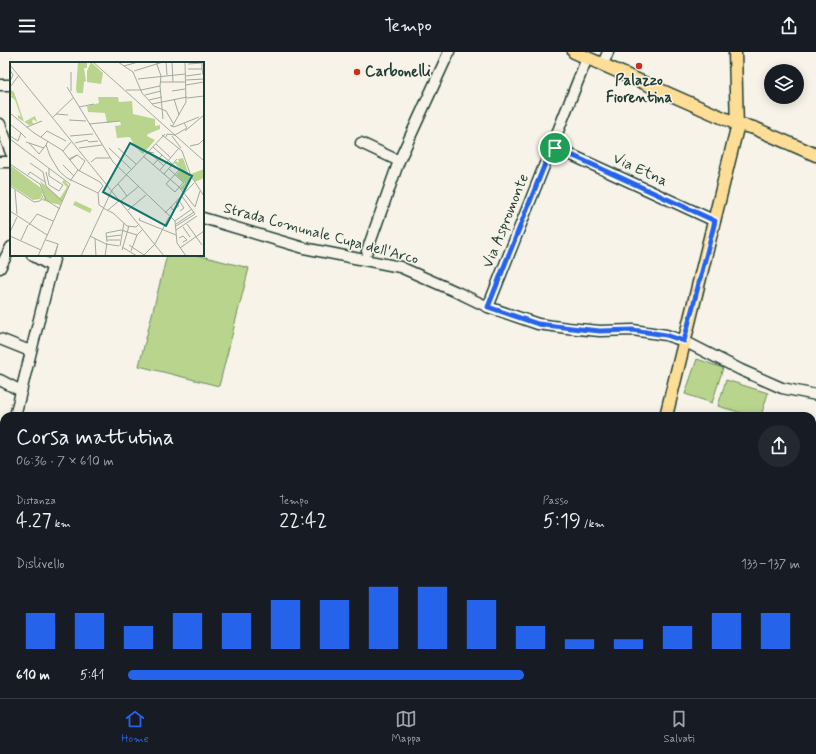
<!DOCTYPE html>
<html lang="it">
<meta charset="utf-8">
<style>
:root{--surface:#171b24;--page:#242831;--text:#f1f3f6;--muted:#9ea1a6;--line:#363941;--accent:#2563eb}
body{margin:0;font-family:Mynerve,sans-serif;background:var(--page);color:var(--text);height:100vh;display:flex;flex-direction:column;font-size:15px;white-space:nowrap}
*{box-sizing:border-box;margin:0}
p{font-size:13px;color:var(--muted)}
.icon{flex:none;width:22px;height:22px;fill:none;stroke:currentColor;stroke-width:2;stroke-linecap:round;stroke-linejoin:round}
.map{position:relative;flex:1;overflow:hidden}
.side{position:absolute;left:0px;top:360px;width:816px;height:286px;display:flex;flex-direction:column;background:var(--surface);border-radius:12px 12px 0 0;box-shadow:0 2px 10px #0003}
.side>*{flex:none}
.fabs{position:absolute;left:764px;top:12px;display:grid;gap:8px}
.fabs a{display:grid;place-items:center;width:40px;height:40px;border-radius:50%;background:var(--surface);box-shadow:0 2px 10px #0003;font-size:20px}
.pin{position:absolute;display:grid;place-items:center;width:34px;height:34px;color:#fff;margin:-17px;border:2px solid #fff;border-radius:50%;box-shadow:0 1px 4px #0007}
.round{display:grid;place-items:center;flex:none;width:42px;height:42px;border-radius:21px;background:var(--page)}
.headline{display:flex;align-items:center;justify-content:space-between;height:68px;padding:0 16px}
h1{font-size:22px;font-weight:600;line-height:30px}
.stats{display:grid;grid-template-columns:repeat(3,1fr);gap:6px;height:68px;padding:4px 16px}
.stats div{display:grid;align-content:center}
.stats b{font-size:20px;font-weight:600}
.stats small{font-size:11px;font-weight:400}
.stats p{font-size:11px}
.chart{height:112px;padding:8px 16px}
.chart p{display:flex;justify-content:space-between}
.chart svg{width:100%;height:72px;margin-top:4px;stroke:var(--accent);stroke-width:6}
ul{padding:0 16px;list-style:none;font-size:13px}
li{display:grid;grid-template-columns:64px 48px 1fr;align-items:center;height:30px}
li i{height:10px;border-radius:5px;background:var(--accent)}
header{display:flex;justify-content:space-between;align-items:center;height:52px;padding:0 16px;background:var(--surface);font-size:18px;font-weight:600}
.tab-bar{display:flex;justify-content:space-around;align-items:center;height:56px;border-top:1px solid var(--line);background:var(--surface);font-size:11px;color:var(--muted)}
.tab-bar a{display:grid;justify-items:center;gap:2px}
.tab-bar .on{color:var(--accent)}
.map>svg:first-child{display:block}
.built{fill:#edddcb}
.green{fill:#b9d58d;stroke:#6c8960}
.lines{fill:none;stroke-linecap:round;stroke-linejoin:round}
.minor-casing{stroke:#1f3d34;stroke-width:13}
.major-casing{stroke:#1f3d34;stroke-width:15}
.minor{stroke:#f7f3e8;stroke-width:10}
.major{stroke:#fedd96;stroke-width:12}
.route-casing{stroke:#fff;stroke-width:8}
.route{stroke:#2563eb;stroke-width:5}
.poi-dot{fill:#c8321e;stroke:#f7f3e8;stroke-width:1.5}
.labels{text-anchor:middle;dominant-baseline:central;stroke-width:3;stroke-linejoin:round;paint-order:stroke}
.poi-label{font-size:15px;font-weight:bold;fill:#1f3d34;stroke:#f7f3e8;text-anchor:start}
.street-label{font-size:15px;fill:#1f3d34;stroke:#f7f3e8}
.inset-road{fill:none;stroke:#a1aaa0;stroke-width:1}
.view{fill:#0f766e;fill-opacity:0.15;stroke:#0f766e;stroke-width:2}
.inset-edge{fill:none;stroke:#1f3d34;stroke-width:2}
</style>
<header><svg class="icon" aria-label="menu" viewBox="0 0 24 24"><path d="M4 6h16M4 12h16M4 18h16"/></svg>Tempo<svg class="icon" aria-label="share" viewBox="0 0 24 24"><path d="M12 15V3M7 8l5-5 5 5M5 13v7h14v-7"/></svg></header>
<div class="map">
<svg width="816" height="646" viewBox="0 0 816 646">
<rect width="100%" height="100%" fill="#f7f3e8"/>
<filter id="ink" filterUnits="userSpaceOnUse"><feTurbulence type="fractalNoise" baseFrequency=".025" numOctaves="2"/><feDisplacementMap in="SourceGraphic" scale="8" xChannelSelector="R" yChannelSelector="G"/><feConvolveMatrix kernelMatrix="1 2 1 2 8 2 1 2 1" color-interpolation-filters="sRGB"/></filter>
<g filter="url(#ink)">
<path class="built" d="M272,642H327L326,646H271Z"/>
<path class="green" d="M167,203H197L249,216L219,334L139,314Z
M697,307L723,316L712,351L685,342Z
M726,328L768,341L761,364H752L718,354Z
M1,451L4,452V470L0,468Z
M4,503V606L0,604V511Z
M50,642H149L148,646H53Z
M607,642H754L760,646H606Z"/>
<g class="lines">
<defs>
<path id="minor" d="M603,12L608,0
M0,33H11
M0,72L11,101
M361,91L399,109
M552,94L715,169
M0,110H11
M203,166L304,196L400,215L459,241L488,255L538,272L567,276L600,279L633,278L666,283L684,289L741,318L782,336L816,343
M367,199L399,109L449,0
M32,203L51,214
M0,216L11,195
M488,255L587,6
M0,287L30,299
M0,328L21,339
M15,364L55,203
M0,392L4,395
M0,423L4,407
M812,425L816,427
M0,440L4,441
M812,504L816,505
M174,642L192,646
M529,642L539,646
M264,646L265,642
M330,646L331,642
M433,646L434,642"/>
<path id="major" d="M574,0L737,72L754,76L816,103
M666,364L737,76L735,0
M0,630L4,633
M16,642L20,646
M597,646L598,642"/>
</defs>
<use href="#minor" class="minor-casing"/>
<use href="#major" class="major-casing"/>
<use href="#minor" class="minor"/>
<use href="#major" class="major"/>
</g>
</g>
<g class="lines" filter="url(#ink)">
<defs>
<path id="route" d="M552,94L715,169L684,289L666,283L633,278L600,279L580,277L538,272L488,255Z"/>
</defs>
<use href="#route" class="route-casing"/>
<use href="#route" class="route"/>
</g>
<g class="poi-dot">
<circle cx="639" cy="14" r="4"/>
<circle cx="357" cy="20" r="4"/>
</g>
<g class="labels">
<g class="poi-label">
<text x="365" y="20">Carbonelli</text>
<text x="639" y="29" text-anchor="middle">Palazzo<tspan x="639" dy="17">Fiorentina</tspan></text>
</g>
<g class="street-label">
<text transform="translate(640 118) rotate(25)">Via Etna</text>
<text transform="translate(506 169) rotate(-68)">Via Aspromonte</text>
<text transform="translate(321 182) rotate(15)">Strada Comunale Cupa dell'Arco</text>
</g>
</g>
<g transform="translate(10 10)">
<rect width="194" height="194" fill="#f7f3e8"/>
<path d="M68,0L77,1V6H74L76,19L74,20L73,31H67L66,27ZM81,0L93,11L91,22L77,20V9ZM1,28L4,30L14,60L25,54L27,60L23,57L22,60L24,62L19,63L8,56V53L11,55L5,38L0,34H3L0,33ZM88,35H108L109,40L122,39L123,52L145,57V64L150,63V67L138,72L137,74L145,78L133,92L125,85L120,75L107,76L105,64L111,63L110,59L97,61L95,51L78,50L77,44L89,41ZM173,96L181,119L174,129L170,126L175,121L166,113L171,107L164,101L166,99L169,101L168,97ZM0,103L31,126L33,131L30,137L23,138L0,123ZM194,107V116L185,120L181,112ZM54,118L59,124L50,143L31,138L35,135L30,119L50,136L57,125L52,120ZM65,139L82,147L80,151L63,143Z" fill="#b9d58d"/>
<path class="inset-road" d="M83,0L194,99M108,0L123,10M146,0L151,14L150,24L153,57M156,0L157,13M162,0L163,20M178,2L192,1V7M0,3L154,194M114,4L128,0M178,7H192L193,13M0,8L3,13L0,19M124,9L153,0M123,10L132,31L144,44L156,49L163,61M176,14L191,12M128,17L175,12M176,18L194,17M150,20H175M176,23L194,20M0,25L9,13M57,25L103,100L165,159L167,181L176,194M116,28H131M131,28L150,24M61,29V10M162,29L175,27M135,33L151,29M177,36L194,34M164,37L169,53M139,38L152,35M142,42L177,35M69,45L84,42M0,51L24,71L52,88L68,108L90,120L93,124L88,131M46,52L58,53M43,55L64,35M59,58L76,59M174,61L189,55M0,62L11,71M79,62L110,59M17,65L32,59M162,65L176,40L175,0M175,69L194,53M152,73L172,89L181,114L194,134M0,74L8,79L11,71L16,76M60,74L83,72M162,74L171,86M31,75L37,69L56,79M156,75L157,72L165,73L177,66L174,61L164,65L160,63M0,77L60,122L28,194M38,79L36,83L40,94L49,109L57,116L88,131M16,80L34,86M19,81L29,92L36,83M65,81L77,78L79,80L88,79M146,82L161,96M180,84L189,82L194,77M143,85L169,108L156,122L165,130L174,120M69,86L92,83M99,86L121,107M108,86L126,102M53,89L61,80M144,91L139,90L154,104M67,93L75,99L69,109M133,94L169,125L185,145M59,97L67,93L60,98M81,100L86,96H100M20,101L33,110L36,124L52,139M0,102L30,122L34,132L30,139L24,140L0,124M53,103L64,114M143,103L152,93M159,107L174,121M150,108L169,86M36,110L39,123L49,129L53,123L39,114V106M154,112L167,97M18,113L20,110L35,120M60,119L68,108M108,122L117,134M5,128L7,152M88,131L89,143L94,146M34,133L36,138L50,147M171,133L185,152M168,137L174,146L170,149M111,139L129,124M161,145L163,148L169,144L166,140M185,145L190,129M93,146L103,151L117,164L126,165L129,162M98,148L110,138M118,148L136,133M0,149L37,173M155,151L184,121M130,156L129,158L166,173M165,159L182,147M166,162L184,150M177,162L192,183M19,163L27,152L43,159M166,164L185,152M173,165L180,175M166,168L187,154M0,170L7,155M0,174L31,188M80,174L96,182L109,184M96,175L111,173M169,176L173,174L177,178L173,180M85,177L86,194M11,178L18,163M36,178L48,182M97,178H110M97,180L96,171L111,168L127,173M119,183L134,193M110,184L114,161M112,185L127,194M170,186L194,169M112,188L119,164M121,189L127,173L133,167M44,194L48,182L45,194M71,194L102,128L155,72M95,194L97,181M133,194L145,182L159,155"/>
<path class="view" d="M120,81L182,114L156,164L93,130Z"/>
<rect width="194" height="194" class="inset-edge"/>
</g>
</svg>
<div class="fabs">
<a><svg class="icon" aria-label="layers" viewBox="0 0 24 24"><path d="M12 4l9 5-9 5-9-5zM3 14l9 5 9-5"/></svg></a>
</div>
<div class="pin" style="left:555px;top:96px;background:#1e9e55"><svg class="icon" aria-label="arrive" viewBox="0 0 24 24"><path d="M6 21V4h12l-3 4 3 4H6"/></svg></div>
<section class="side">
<div class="headline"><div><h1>Corsa mattutina</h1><p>06:36 · 7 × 610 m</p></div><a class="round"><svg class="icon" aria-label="share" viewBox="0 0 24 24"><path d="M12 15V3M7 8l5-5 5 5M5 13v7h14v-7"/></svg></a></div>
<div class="stats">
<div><p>Distanza</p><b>4.27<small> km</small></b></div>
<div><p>Tempo</p><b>22:42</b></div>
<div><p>Passo</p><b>5:19<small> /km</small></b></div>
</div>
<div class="chart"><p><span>Dislivello</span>133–137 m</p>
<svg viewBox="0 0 160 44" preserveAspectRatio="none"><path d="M5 44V22M15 44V22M25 44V30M35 44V22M45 44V22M55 44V14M65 44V14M75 44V6M85 44V6M95 44V14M105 44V30M115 44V38M125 44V38M135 44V30M145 44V22M155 44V22"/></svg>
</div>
<ul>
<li><b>610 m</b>5:41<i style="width:59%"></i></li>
</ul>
</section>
</div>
<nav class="tab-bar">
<a class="on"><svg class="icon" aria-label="home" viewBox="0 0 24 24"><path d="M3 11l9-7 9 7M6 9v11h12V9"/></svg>Home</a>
<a><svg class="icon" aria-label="map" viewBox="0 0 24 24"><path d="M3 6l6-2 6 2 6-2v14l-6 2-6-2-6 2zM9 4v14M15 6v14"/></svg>Mappa</a>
<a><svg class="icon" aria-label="saved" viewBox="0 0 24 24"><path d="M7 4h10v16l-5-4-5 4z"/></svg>Salvati</a>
</nav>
